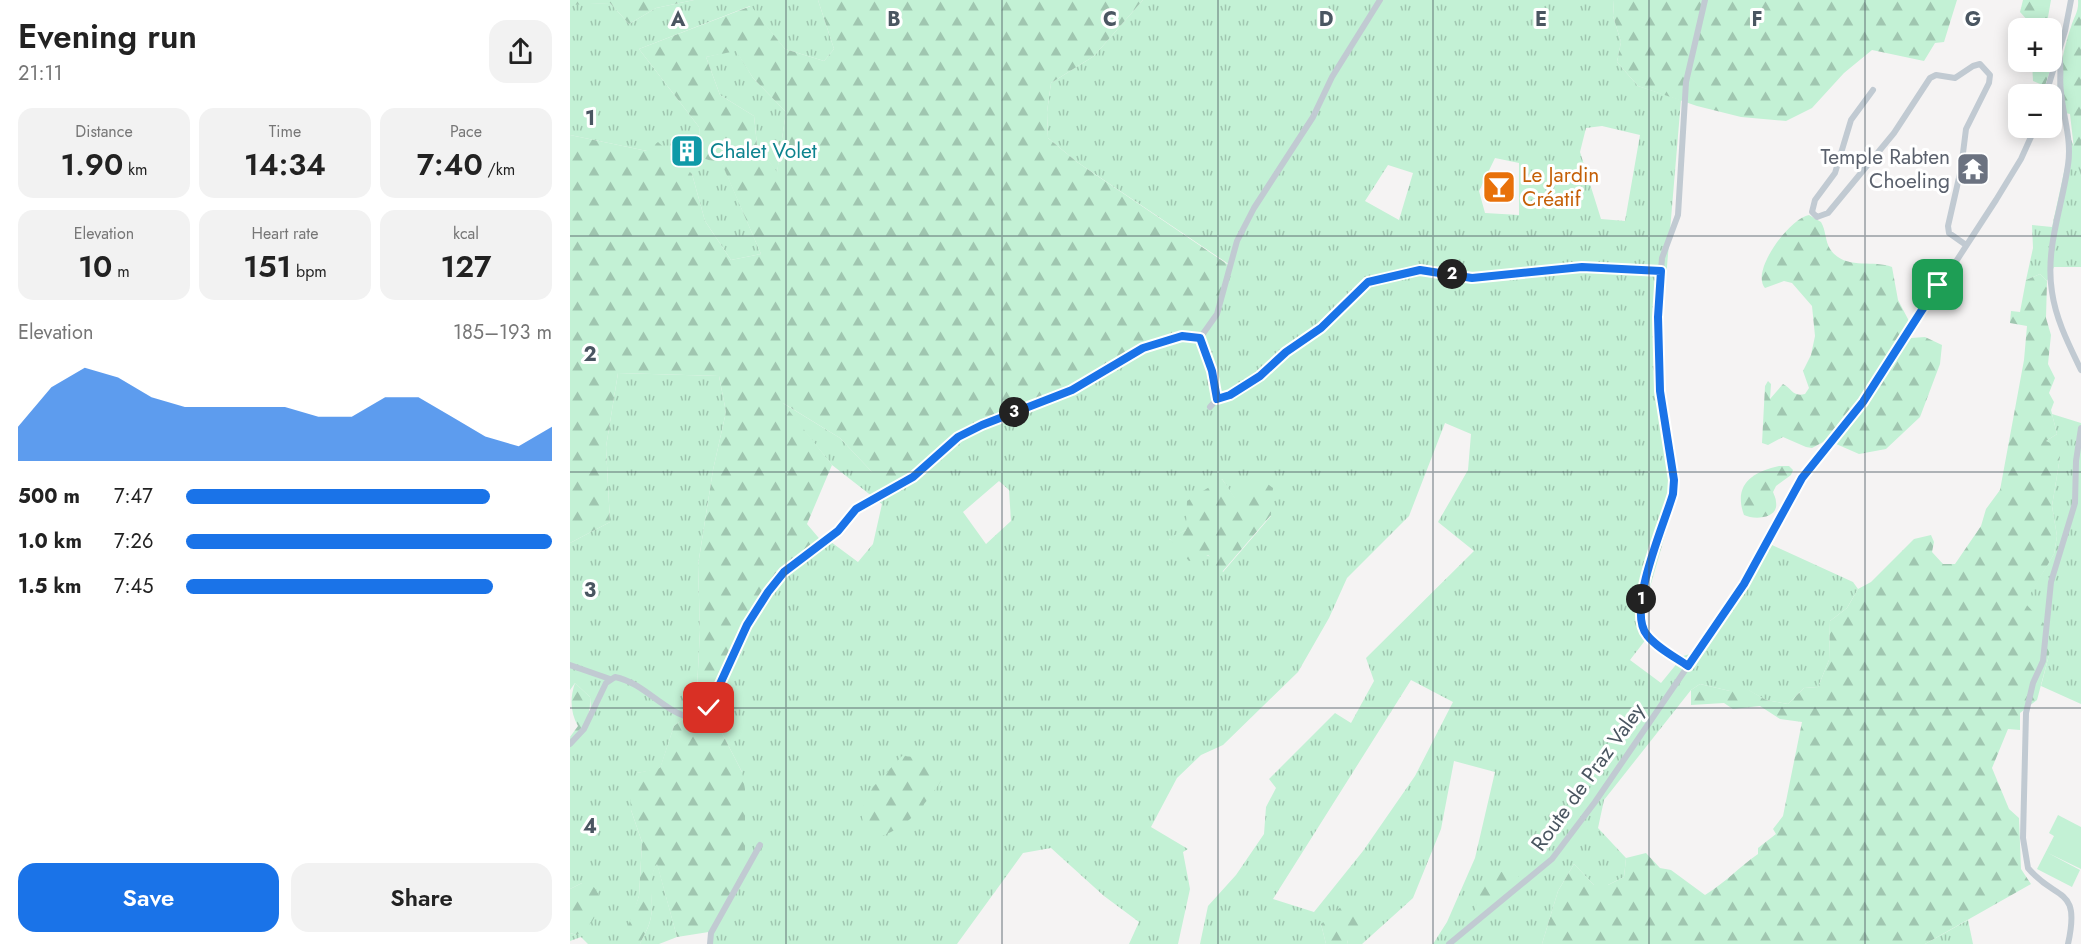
<!DOCTYPE html>
<meta charset="utf-8">
<style>
:root{--surface:#fff;--page:#f2f2f2;--text:#222;--muted:#767676;--accent:#1a73e8}
body{margin:0;font-family:Jost,sans-serif;background:var(--page);color:var(--text);height:100vh;display:flex;flex-direction:column;font-size:22px;white-space:nowrap}
*{box-sizing:border-box;margin:0}
p{font-size:20px;color:var(--muted)}
.icon{flex:none;width:33px;height:33px;fill:none;stroke:currentColor;stroke-width:2;stroke-linecap:round;stroke-linejoin:round}
.map{position:relative;flex:1;overflow:hidden}
.side{display:flex;flex-direction:column;background:var(--surface);width:570px}
.side>*{flex:none}
.controls{position:absolute;left:1438px;top:18px;display:grid;gap:12px}
.controls a{display:grid;place-items:center;width:54px;height:54px;border-radius:12px;background:var(--surface);box-shadow:0 3px 15px #0003;font-size:30px}
.pin{position:absolute;display:grid;place-items:center;width:51px;height:51px;color:#fff;margin:-26px;border-radius:12px;box-shadow:0 3px 9px #0006}
.km{position:absolute;width:30px;height:30px;margin:-15px;border-radius:50%;background:#222;color:#fff;font-size:16px;line-height:30px;text-align:center}
.round{display:grid;place-items:center;flex:none;width:63px;height:63px;border-radius:18px;background:var(--page)}
.summary{display:flex;align-items:center;justify-content:space-between;height:102px;padding:0 18px}
h1{font-size:33px;font-weight:600;line-height:45px}
.figures{display:grid;grid-template-columns:repeat(3,1fr);gap:9px;height:102px;padding:6px 18px}
.figures div{display:grid;align-content:center;border-radius:15px;background:var(--page);text-align:center}
.figures b{font-size:30px;font-weight:600}
.figures small{font-size:16px;font-weight:400}
.figures p{font-size:16px}
.chart{height:168px;padding:12px 18px}
.chart p{display:flex;justify-content:space-between}
.chart svg{width:100%;height:108px;margin-top:6px;fill:var(--accent);opacity:.7}
.action{display:flex;gap:12px;margin-top:auto;padding:12px 18px}
.action a{flex:1;height:69px;border-radius:18px;background:var(--accent);color:#fff;font-size:24px;font-weight:600;line-height:69px;text-align:center}
.action a+a{background:var(--page);color:var(--text)}
ul{padding:0 18px;list-style:none;font-size:20px}
li{display:grid;grid-template-columns:96px 72px 1fr;align-items:center;height:45px}
li i{height:15px;border-radius:8px;background:var(--accent)}
main{display:flex;flex:1;min-height:0}
.map>svg:first-child{display:block}
.grass{fill:url(#grass-tufts);fill-rule:evenodd}
.forest{fill:url(#forest-firs);fill-rule:evenodd}
.pitch{fill:#c3f1d5}
.lines{fill:none;stroke-linecap:round;stroke-linejoin:round}
.street{stroke:#c1cad2;stroke-width:6}
.route-casing{stroke:#fff;stroke-width:12}
.route{stroke:#1a73e8;stroke-width:8}
.grid{fill:none;stroke:#4a5661;stroke-width:1.5;stroke-opacity:0.55}
.labels{text-anchor:middle;dominant-baseline:central;stroke-width:6;stroke-linejoin:round;paint-order:stroke}
.culture-label{font-size:21px;fill:#0d838f;stroke:#fff;text-anchor:start}
.worship-label{font-size:21px;fill:#5b616d;stroke:#fff;text-anchor:end}
.food-label{font-size:21px;fill:#c56008;stroke:#fff;text-anchor:start}
.street-label{font-size:21px;fill:#4a5661;stroke:#fff}
.grid-label{font-size:20px;text-anchor:middle;font-weight:bold;fill:#4a5661;stroke:#fff;stroke-width:6;stroke-linejoin:round;paint-order:stroke}
</style>
<main>
<section class="side">
<div class="summary"><div><h1>Evening run</h1><p>21:11</p></div><a class="round"><svg class="icon" aria-label="share" viewBox="0 0 24 24"><path d="M12 15V3M7 8l5-5 5 5M5 13v7h14v-7"/></svg></a></div>
<div class="figures">
<div><p>Distance</p><b>1.90<small> km</small></b></div>
<div><p>Time</p><b>14:34</b></div>
<div><p>Pace</p><b>7:40<small> /km</small></b></div>
</div>
<div class="figures">
<div><p>Elevation</p><b>10<small> m</small></b></div>
<div><p>Heart rate</p><b>151<small> bpm</small></b></div>
<div><p>kcal</p><b>127</b></div>
</div>
<div class="chart"><p><span>Elevation</span>185–193 m</p>
<svg viewBox="0 0 160 44" preserveAspectRatio="none"><path d="M0 44V30L10 14L20 6L30 10L40 18L50 22L60 22L70 22L80 22L90 26L100 26L110 18L120 18L130 26L140 34L150 38L160 30V44z"/></svg>
</div>
<ul>
<li><b>500 m</b>7:47<i style="width:83%"></i></li>
<li><b>1.0 km</b>7:26<i style="width:100%"></i></li>
<li><b>1.5 km</b>7:45<i style="width:84%"></i></li>
</ul>
<div class="action"><a>Save</a><a>Share</a></div>
</section>
<div class="map">
<svg width="1511" height="944" viewBox="0 0 1511 944">
<defs>
<pattern id="grass-tufts" width="24" height="20" patternUnits="userSpaceOnUse" patternTransform="scale(1.5)"><rect width="24" height="20" fill="#c3f1d5"/><path d="M3 7l-1-3M5 7V3M7 7l1-3M15 17l-1-3M17 17v-4M19 17l1-3" fill="none" stroke="#a0c6b0"/></pattern>
<pattern id="forest-firs" width="22" height="20" patternUnits="userSpaceOnUse" patternTransform="scale(1.5)"><rect width="22" height="20" fill="#c3f1d5"/><path d="M5 1l3.5 6h-7zM16 11l3.5 6h-7z" fill="#a0c6b0"/></pattern>
</defs>
<rect width="100%" height="100%" fill="#f5f3f3"/>
<path class="grass" d="M124,0H248L264,49L254,61L215,49L180,6L69,49L129,127L132,158L152,163L191,254L161,260L135,221L122,174L77,151L0,135V4L40,3L59,24L86,8Z
M573,0H1044L1043,16L1051,42L1047,62L1068,86L1111,100L1093,314V383L1098,430L1108,481L1106,497L1074,608V625L1080,634L1060,660L1091,683L1113,656L1120,654L1126,648L1172,582L1197,540L1202,545L1283,582L1288,589L1277,608L1260,621L1259,660L1248,687L1234,688L1218,704L1196,700L1160,680V691L1130,684L1121,690L1034,800L1028,828L1056,858L1054,877L1038,885H1024L1004,864L988,891L972,944H863L877,922L905,858L925,772L884,761L871,829L843,898L792,944H778L777,940L751,924L756,944H630L638,906L666,875L694,834L696,807L706,788L699,779L765,713L781,723L804,681L796,658L904,551L868,522L898,470L901,434L875,423L839,516L777,578L759,618L728,672L653,745L631,755L607,778L581,827L618,849L613,852L620,889L608,944H559L569,922L534,896L481,848L453,853L387,944H141L172,772L139,708L177,625L214,572L253,543L261,542L288,562L303,544L312,504L262,465L211,402L270,438L302,472L365,455L660,265L507,162L478,138L477,112L481,83L524,56ZM1032,126L1070,135L1055,221L1031,219L1010,152L1016,128ZM925,158L949,163V215L915,213L909,191ZM818,165L843,173L829,220L795,201ZM652,479L665,499L701,516L653,572L641,557L599,539L616,530ZM429,481L439,490L441,521L416,544L393,512ZM841,680L883,702L845,776L793,851L744,912L703,899Z
M166,50L183,78L216,112L207,173L187,145L184,116L150,95L136,57Z
M1498,133L1511,162V267H1484L1477,281L1470,274L1456,280L1463,248L1462,225L1482,227L1496,163Z
M48,373L149,376L156,412L143,470L128,565L130,630L126,709L104,726L90,769L67,773L61,810L72,842L69,896L63,915L60,944H67H18L11,937L0,941V933L7,935L12,883L0,889V737L3,740L21,710L20,697L5,683L0,690V543L40,522L36,447Z
M1482,414L1511,423V704L1471,686L1480,651L1454,603L1484,554L1487,536L1482,506L1490,457L1476,441L1487,434Z
M87,863L107,937L89,944H70C73,937 78,929 80,921C86,898 74,886 87,863Z
M1398,920L1403,944H1355Z"/>
<path class="forest" d="M0,0H124L86,8L59,24L40,3L0,5Z
M248,0H573L524,56L481,83L477,112L478,138L507,162L660,266L647,314L630,338C581,333 544,369 502,390C466,408 422,417 388,437C365,451 348,474 324,488L302,472L270,438L213,403L262,465L237,524L253,543L214,572L177,625L139,708L172,772L175,789V870L145,931L107,937L87,864C75,885 86,899 80,921C78,929 73,937 70,944H60L54,937L69,896L72,842L61,810L60,789L67,773L90,768L104,726L126,709L130,630L128,565L143,470L156,412L149,376L48,373L36,447L40,522L0,543V135L77,151L88,142L122,174L135,221L161,260L191,254L152,164L132,158L129,127L69,49L181,6L215,49L254,61L264,49ZM166,51L183,78L216,112L207,172L187,145L184,116L150,95L136,57Z
M1044,0H1387L1374,42L1365,43L1354,61L1302,50L1274,73L1242,108L1216,121L1171,117L1127,106L1068,86L1047,62L1051,42L1043,16Z
M1453,0H1481L1478,17L1479,28H1461L1459,22L1450,12Z
M1508,0H1511V175L1505,158L1500,114L1487,111C1483,97 1495,42 1501,27C1504,16 1509,12 1508,0Z
M1482,30L1492,33L1475,86L1463,81L1462,62H1482Z
M1239,215L1251,222C1256,230 1255,241 1260,249C1275,271 1302,259 1322,267L1328,300L1339,321L1341,338L1355,337L1372,345L1370,364L1350,417L1316,449L1289,454L1257,440L1242,448L1236,447L1213,437L1198,445L1192,443L1195,386L1198,381L1201,384L1200,399L1213,384C1223,389 1222,397 1235,394L1239,388L1233,371L1241,355L1245,336L1242,306L1222,283L1214,281L1195,288C1180,271 1220,218 1239,215Z
M1470,274L1477,281L1476,318L1481,335L1478,364L1485,378L1479,393L1484,402L1481,410L1487,434L1476,441L1487,446L1490,457L1482,506L1487,536L1484,554L1455,603L1478,628L1480,651L1467,700L1450,713V730L1438,729L1422,768L1439,809L1449,818L1451,869L1461,884L1355,944H972L988,891L1004,864L1024,885H1038L1054,877L1056,858L1076,853L1090,868L1101,870L1135,895C1155,883 1169,867 1188,854V848L1206,834L1203,829L1213,816L1232,722L1210,719L1190,706L1163,709L1154,703L1121,705V690L1130,684L1160,691V679L1196,700L1218,704L1234,688L1248,687L1259,660L1260,621L1277,608L1288,589L1301,582L1344,539L1361,535L1364,542L1362,552L1373,564H1385L1411,526L1416,509L1430,490L1454,360L1457,326L1440,323L1441,311L1450,312L1456,280Z
M1209,466H1219L1223,470L1221,475L1206,486L1203,492C1204,495 1206,498 1206,502C1209,519 1184,520 1174,515C1163,485 1182,472 1209,466Z
M652,479L665,498L691,479L703,488L701,515L652,572L638,567L641,558L638,555L619,561L599,538L616,530L617,501Z
M5,683L20,697C21,715 15,727 3,740L0,737L8,726C0,712 0,697 5,683Z
M332,756L345,757L371,781C351,810 333,834 296,840L291,811L303,787Z
M944,868L951,881L911,916L904,913L914,877Z
M12,883L24,887L33,901L22,922L7,935L0,933V889Z
M779,900L800,925L777,940L778,944H756L751,924Z"/>
<path class="pitch" d="M1488,815L1511,827V869L1478,853L1510,870L1502,887L1467,869L1484,836L1479,833Z"/>
<g class="lines">
<path class="street" d="M1489,55C1492,67 1489,80 1491,92C1493,117 1502,139 1498,165C1492,208 1475,248 1482,292C1486,320 1499,345 1511,370
M1303,90L1281,120L1265,173L1245,200L1242,212L1247,217L1258,213L1324,133L1360,78L1366,75L1385,78L1403,66L1410,64L1420,75L1419,83L1396,129L1391,169L1378,226L1379,233L1396,245
M1476,94L1495,31L1501,0
M630,338L647,314L667,241L684,208L743,117L762,77L810,0
M630,338L642,371L647,399
M640,407L647,399L660,395L690,376L716,352L735,341L798,282L850,270L902,278L1012,267L1091,271
M0,665L40,679
M1118,666C1105,657 1087,648 1077,635C1056,610 1094,525 1103,494L1104,480L1090,391L1088,317L1091,271L1092,258L1108,215L1116,82L1135,0
M0,744L14,729L36,683L45,677C75,683 94,713 123,718L136,711L144,701L177,625L198,592L214,572L268,531L286,509L343,477L388,437L412,425L502,390L573,348L612,336L630,338
M140,944L141,933L190,845
M879,944L982,859L1025,802L1174,584L1246,457L1293,402L1333,343L1426,200L1451,159L1465,128
M1498,944C1511,885 1486,902 1458,868L1453,838L1456,713L1463,683L1473,661L1481,582L1505,503L1506,461L1511,428"/>
</g>
<g class="lines">
<defs>
<path id="route" d="M139,708L177,625L198,592L214,572L268,531L286,509L343,477L388,437L412,425L502,390L573,348L612,336L630,338L642,371L647,399L660,395L690,376L716,352L751,328L798,282L850,270L902,278L1012,267L1091,271L1088,317L1090,391L1104,480L1103,494C1094,525 1056,610 1077,635C1087,648 1105,657 1118,666L1174,584L1232,478L1293,402L1368,285"/>
</defs>
<use href="#route" class="route-casing"/>
<use href="#route" class="route"/>
</g>
<path class="grid" d="M216,0V944M432,0V944M648,0V944M863,0V944M1079,0V944M1295,0V944M0,236H1511M0,472H1511M0,708H1511"/>
<defs>
<symbol id="building-square" viewBox="-11 -11 22 22"><rect x="-9" y="-9" width="18" height="18" rx="4" fill="#0f9aa8" stroke="#fff"/><path d="M-4-6H4V6H1V3H-1V6H-4ZM-2.5-4.3h1.7v1.8h-1.7ZM.8-4.3h1.7v1.8H.8ZM-2.5-1h1.7V.8h-1.7ZM.8-1h1.7V.8H.8Z" fill="#fff"/></symbol>
<symbol id="temple-square" viewBox="-11 -11 22 22"><rect x="-9" y="-9" width="18" height="18" rx="4" fill="#6b7280" stroke="#fff"/><path d="M0-6L5-2H3V0L6.5 2.5H4V6H1.5V3h-3V6H-4V2.5H-6.5L-3 0V-2H-5Z" fill="#fff"/></symbol>
<symbol id="bar-square" viewBox="-11 -11 22 22"><rect x="-9" y="-9" width="18" height="18" rx="4" fill="#e8710a" stroke="#fff"/><path d="M-6-5H6L.8 .8V4.5H3.5V6h-7V4.5H-.8V.8Z" fill="#fff"/></symbol>
</defs>
<g fill-rule="evenodd">
<use href="#building-square" x="98" y="132" width="38" height="38"/>
<use href="#temple-square" x="1384" y="150" width="38" height="38"/>
<use href="#bar-square" x="910" y="168" width="38" height="38"/>
</g>
<g class="labels">
<g class="culture-label">
<text x="140" y="151">Chalet Volet</text>
</g>
<g class="worship-label">
<text x="1380" y="157">Temple Rabten<tspan x="1380" dy="24">Choeling</tspan></text>
</g>
<g class="food-label">
<text x="952" y="175">Le Jardin<tspan x="952" dy="24">Créatif</tspan></text>
</g>
<g class="street-label">
<text transform="translate(1018 777) rotate(-54)">Route de Praz Valey</text>
</g>
</g>
<g class="grid-label">
<text x="108" y="26">A</text>
<text x="324" y="26">B</text>
<text x="540" y="26">C</text>
<text x="756" y="26">D</text>
<text x="971" y="26">E</text>
<text x="1187" y="26">F</text>
<text x="1403" y="26">G</text>
<text x="20" y="125">1</text>
<text x="20" y="361">2</text>
<text x="20" y="597">3</text>
<text x="20" y="833">4</text>
</g>
</svg>
<div class="controls">
<a>+</a>
<a>−</a>
</div>
<div class="pin" style="left:1368px;top:285px;background:#1e9e55"><svg class="icon" aria-label="arrive" viewBox="0 0 24 24"><path d="M6 21V4h12l-3 4 3 4H6"/></svg></div>
<div class="pin" style="left:139px;top:708px;background:#d93025"><svg class="icon" aria-label="check" viewBox="0 0 24 24"><path d="M5 12l5 5 9-10"/></svg></div>
<b class="km" style="left:1071px;top:599px">1</b>
<b class="km" style="left:882px;top:274px">2</b>
<b class="km" style="left:444px;top:412px">3</b>
</div>
</main>
